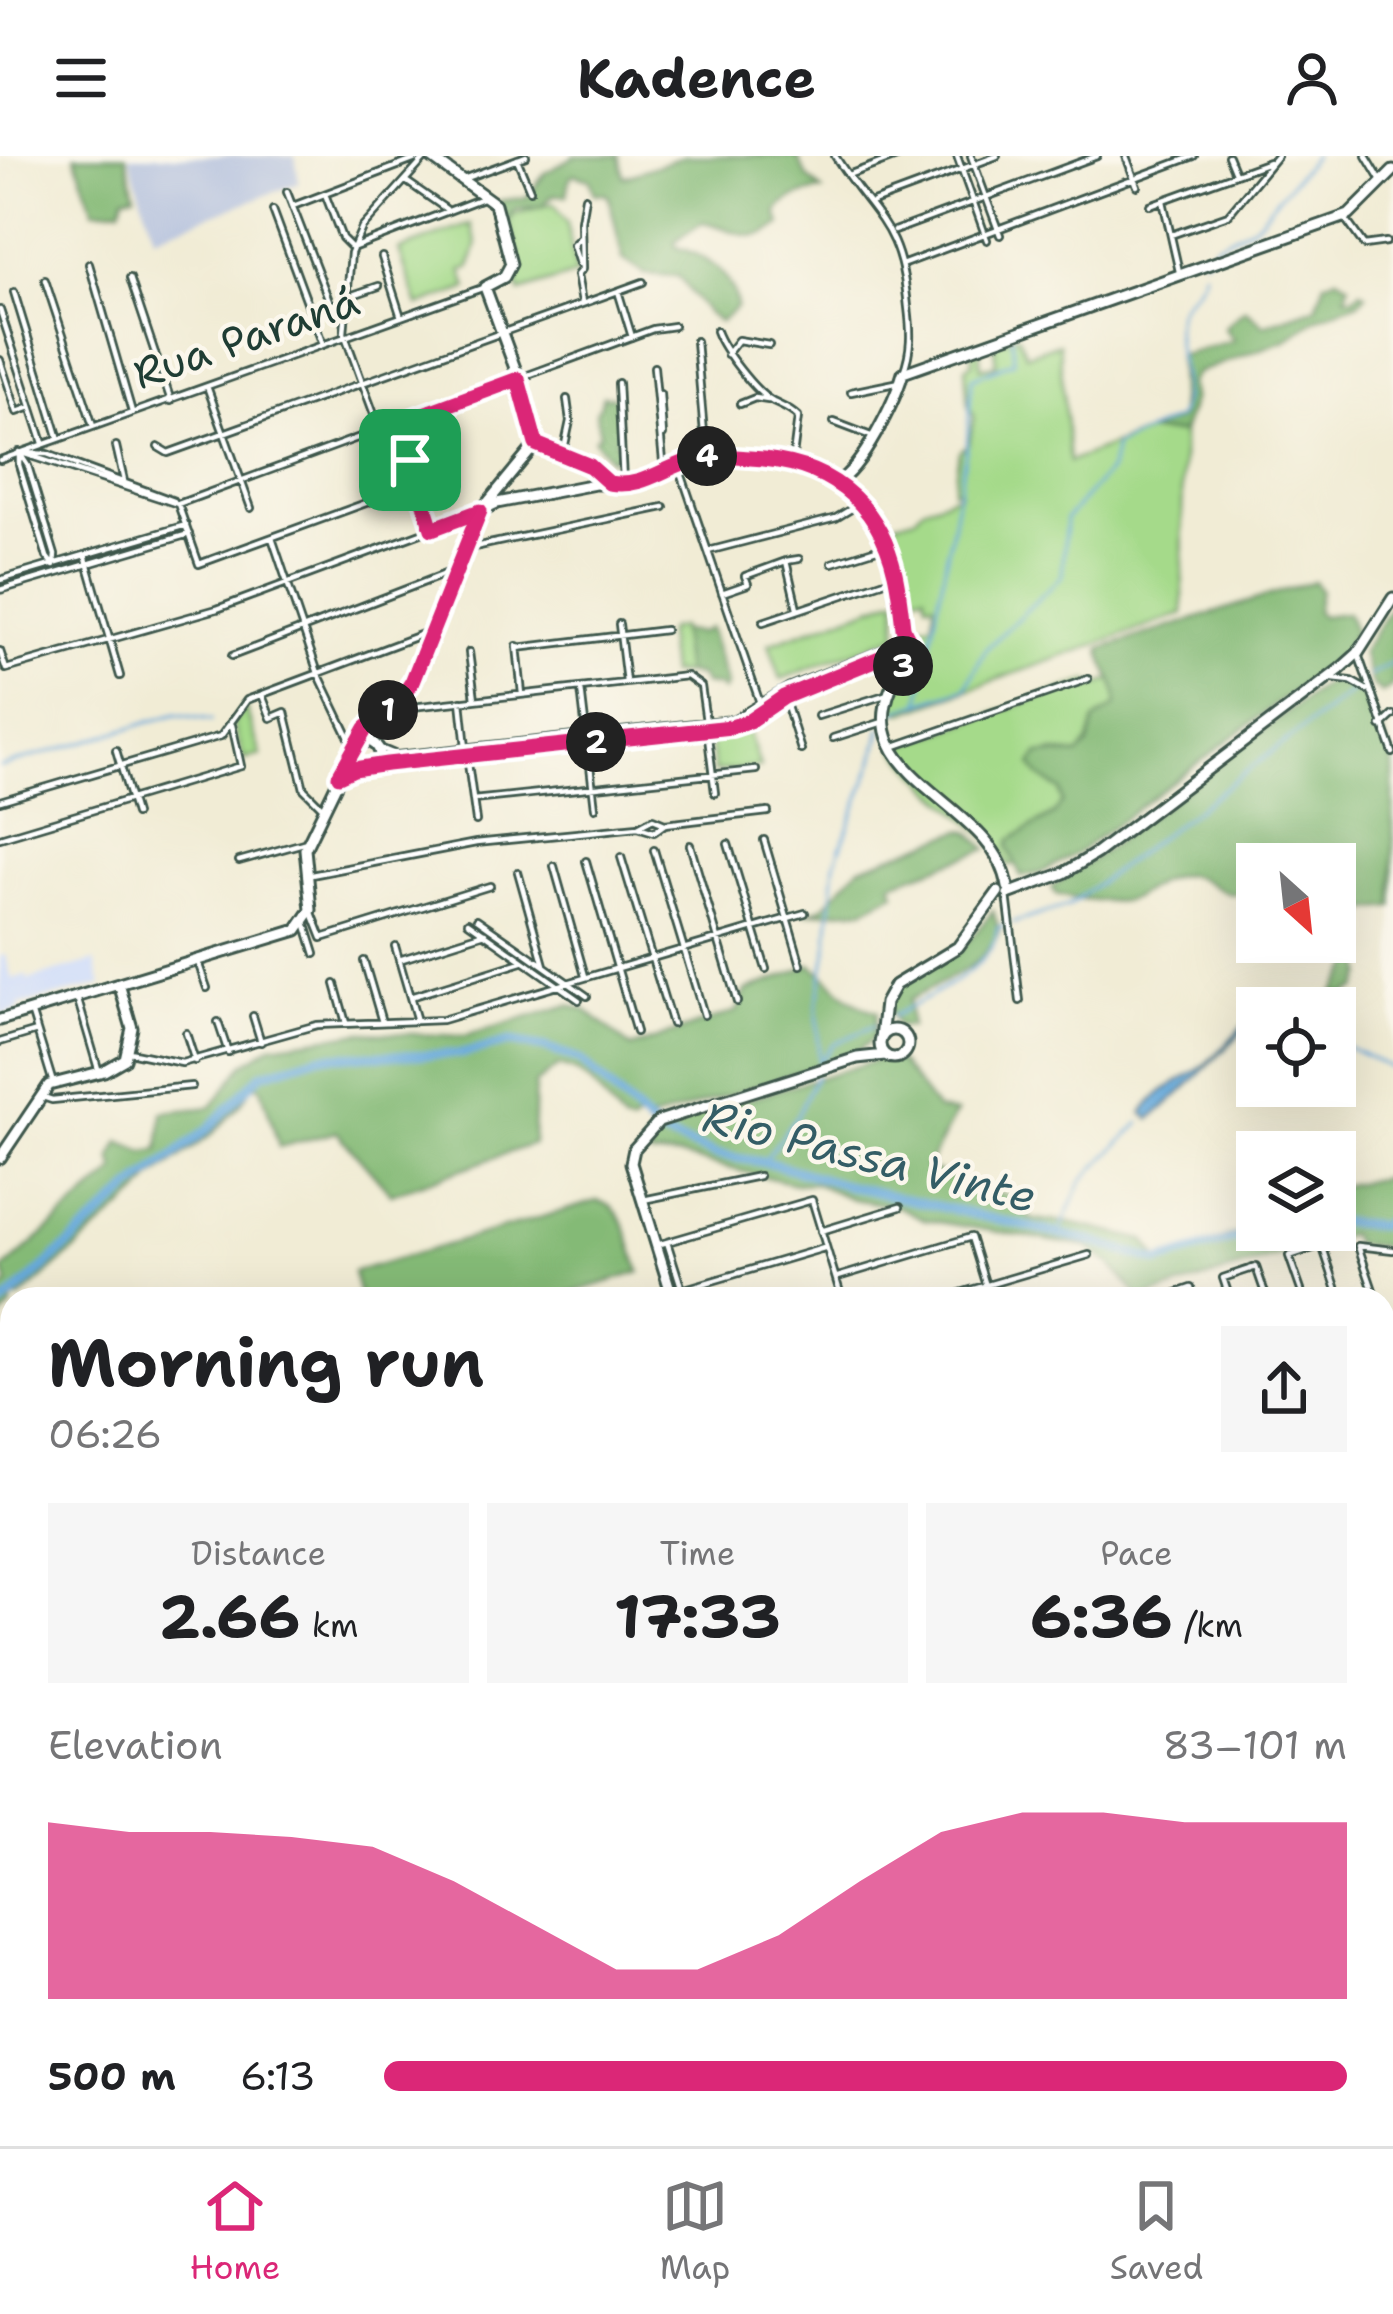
<!DOCTYPE html>
<meta charset="utf-8">
<style>
:root{--surface:#fff;--page:#f6f6f6;--text:#202124;--muted:#757577;--line:#e0e0e0;--accent:#db2777}
body{margin:0;font-family:"Shantell Sans",sans-serif;background:var(--page);color:var(--text);height:100vh;display:flex;flex-direction:column;font-size:45px;white-space:nowrap}
*{box-sizing:border-box;margin:0}
p{font-size:39px;color:var(--muted)}
.icon{flex:none;width:66px;height:66px;fill:none;stroke:currentColor;stroke-width:2;stroke-linecap:round;stroke-linejoin:round}
.map{position:relative;flex:1;overflow:hidden}
.sheet{position:absolute;left:0px;top:1131px;width:1395px;height:861px;display:flex;flex-direction:column;background:var(--surface);border-radius:36px 36px 0 0;box-shadow:0 12px 48px #0002}
.sheet>*{flex:none}
.needle{width:78px;rotate:153deg}
.tools{position:absolute;left:1236px;top:687px;display:grid;gap:24px}
.tools a{display:grid;place-items:center;width:120px;height:120px;border-radius:0px;background:var(--surface);box-shadow:0 12px 48px #0002;font-size:60px}
.pin{position:absolute;display:grid;place-items:center;width:102px;height:102px;color:#fff;margin:-51px;border-radius:24px;box-shadow:0 6px 18px #0006}
.km{position:absolute;width:60px;height:60px;margin:-30px;border-radius:50%;background:#222;color:#fff;font-size:33px;line-height:60px;text-align:center}
.round{display:grid;place-items:center;flex:none;width:126px;height:126px;border-radius:0px;background:var(--page)}
.headline{display:flex;align-items:center;justify-content:space-between;height:204px;padding:0 48px}
h1{font-size:66px;font-weight:700;line-height:90px}
.figures{display:grid;grid-template-columns:repeat(3,1fr);gap:18px;height:204px;padding:12px 48px}
.figures div{display:grid;align-content:center;border-radius:0px;background:var(--page);text-align:center}
.figures b{font-size:60px;font-weight:700}
.figures small{font-size:33px;font-weight:400}
.figures p{font-size:33px}
.chart{height:336px;padding:24px 48px}
.chart p{display:flex;justify-content:space-between}
.chart svg{width:100%;height:216px;margin-top:12px;fill:var(--accent);opacity:.7}
ul{padding:0 48px;list-style:none;font-size:39px}
li{display:grid;grid-template-columns:192px 144px 1fr;align-items:center;height:90px}
li i{height:30px;border-radius:15px;background:var(--accent)}
header{display:flex;justify-content:space-between;align-items:center;height:156px;padding:0 48px;background:var(--surface);font-size:54px;font-weight:700}
.tabs{display:flex;justify-content:space-around;align-items:center;height:168px;border-top:3px solid var(--line);background:var(--surface);font-size:33px;color:var(--muted)}
.tabs a{display:grid;justify-items:center;gap:6px}
.tabs .on{color:var(--accent)}
.map>svg:first-child{display:block}
.built{fill:#cddbfa}
.industrial{fill:#b9c5de}
.green{fill:#a5da8a;stroke:#628c5f;stroke-width:3}
.forest{fill:#84ba76;stroke:#527c55;stroke-width:3}
.water{fill:#66a9db;stroke:#427388;stroke-width:3}
.lines{fill:none;stroke-linecap:round;stroke-linejoin:round}
.stream{stroke:#66a9db;stroke-width:3}
.river{stroke:#66a9db;stroke-width:9}
.street-casing{stroke:#3e574c;stroke-width:10}
.secondary-casing{stroke:#3e574c;stroke-width:15}
.street{stroke:#fff;stroke-width:4.5}
.secondary{stroke:#fff;stroke-width:9}
.route-casing{stroke:#fff;stroke-width:24}
.route{stroke:#db2777;stroke-width:15}
.labels{text-anchor:middle;dominant-baseline:central;stroke-width:9;stroke-linejoin:round;paint-order:stroke}
.street-label{font-size:42px;fill:#1f3d34;stroke:#fbf7ec}
.water-label{font-size:45px;font-style:italic;fill:#345d66;stroke:#fbf7ec}
</style>
<header><svg class="icon" aria-label="menu" viewBox="0 0 24 24"><path d="M4 6h16M4 12h16M4 18h16"/></svg>Kadence<svg class="icon" aria-label="person" viewBox="0 0 24 24"><circle cx="12" cy="8" r="4"/><path d="M4 21q1-7 8-7t8 7"/></svg></header>
<div class="map">
<svg width="1393" height="1990" viewBox="0 0 1393 1990">
<rect width="100%" height="100%" fill="#fbf7ec"/>
<filter id="ink" filterUnits="userSpaceOnUse"><feTurbulence type="fractalNoise" baseFrequency=".00833" numOctaves="2"/><feDisplacementMap in="SourceGraphic" scale="24" xChannelSelector="R" yChannelSelector="G"/><feConvolveMatrix kernelMatrix="1 2 1 2 8 2 1 2 1" color-interpolation-filters="sRGB"/></filter>
<filter id="wash" filterUnits="userSpaceOnUse"><feTurbulence type="fractalNoise" baseFrequency=".004" numOctaves="4" result="noise"/><feDisplacementMap in="SourceGraphic" scale="48" xChannelSelector="R" yChannelSelector="G"/><feGaussianBlur stdDeviation="2.7" result="paint"/><feColorMatrix in="noise" values="0 0 0 0 0 0 0 0 0 0 0 0 0 0 0 0 0 1.4 0 .05"/><feComposite in="paint" operator="in"/></filter>
<g filter="url(#wash)">
<rect width="100%" height="100%" fill="#f1ecd5"/>
<path class="built" d="M5,799L12,823L26,819L28,824L95,805L102,829L19,849V854L0,859V800Z"/>
<path class="industrial" d="M129,0H295L299,27L154,80Z"/>
<path class="green" d="M554,47L567,66L576,118L520,136L513,114L519,101L509,65L515,58Z
M471,68L477,87L470,112L462,115L468,132L418,150L399,94Z
M1018,179L1026,199L1059,187L1069,306L1147,276L1182,277L1183,458L905,556H894L890,550L902,517L917,499L919,489L911,472L933,467L934,446H927L925,437L903,442L886,369L915,361L924,351L959,338V334H953L959,296L969,287L974,260L968,250L965,212L973,206L972,195L980,192L981,212L996,209L995,187Z
M897,442V479L781,523L769,488Z
M680,472L685,517L670,518L666,478L669,473Z
M1114,523L1118,536L1116,550C1087,570 1098,580 1078,599L1052,596L1039,620L1060,634L1062,646L1055,657L1010,684L1008,691L1016,709L1008,710L999,692L930,631L895,592L1088,525L1094,531Z
M245,551L261,599L244,604L233,567Z
M746,568L760,611L714,616L709,575Z
M12,1247V1299L0,1303V1249Z
M10,1847L12,1897L0,1901V1850Z"/>
<path class="forest" d="M75,0H126L135,38L124,40L121,52L94,54Z
M575,0H619L624,21L685,0H797L806,19L822,35C806,37 785,42 777,56L781,69C748,92 736,72 703,66L675,85L676,91C706,99 733,118 737,151L720,166L708,158L678,120L645,118L623,103L609,41L605,37L595,38L590,23L574,18L570,21L567,39H553L542,50L516,53L503,69L499,45L527,41L545,17Z
M1337,121L1349,128L1346,140L1353,141L1361,135L1366,138L1359,146L1318,161L1286,184L1196,217L1189,228C1198,245 1186,260 1182,277L1147,276L1180,262L1178,200L1234,184L1224,172L1245,153L1264,169L1316,151L1325,126Z
M603,240L618,241L619,277L616,284L619,291L612,305L594,283L600,278L596,257Z
M1314,425L1320,435L1316,455L1321,460L1347,457L1354,475L1343,498L1079,696L1040,717L1021,721L1008,691L1010,684L1055,658L1062,646L1060,634L1039,620L1032,609L1039,598L1078,599L1088,590L1095,564L1116,550C1120,526 1102,515 1101,493Z
M1393,448V530L1382,537L1372,529L1362,496Z
M709,472L727,530L723,535L718,530L704,528L699,520L685,517L680,475L699,477Z
M1333,526L1355,533L1370,548L1393,602V751L1368,754L1357,767L1364,817L1357,833L1341,839L1334,836L1352,809L1349,792L1335,783V708H1257L1254,733C1220,750 1211,718 1183,719C1161,720 1149,735 1131,743C1120,749 1069,742 1056,738L1052,731L1096,701L1325,528Z
M962,674L969,675L987,693L892,727L895,737L864,753L805,757L822,752L860,711Z
M993,755L999,774C987,812 940,825 909,844L910,871L897,870L888,850L898,830L961,794Z
M810,808C838,827 843,846 877,856L873,883L853,898L652,964L640,961L631,969L623,967L590,926L575,915L559,910L535,928L533,988L391,1038L337,976L279,991L261,931L254,927L240,949L212,978L152,1022L139,1038L19,1143H12V1151L0,1164V1135L9,1128L3,1114L116,1015L112,1002L120,986L144,996L159,994L163,956L212,951L243,908L272,889L362,876L465,880L569,849L586,854L631,892L737,855L746,835C762,827 801,816 810,808Z
M884,902L900,906L937,954L956,957L927,1011L964,1028L1013,1041L1031,1063L1071,1067L1145,1084L1160,1106L1257,1070V1074H1335V1031L1393,1020V1091L1354,1088L1350,1078L1141,1143L1111,1109L1088,1091L926,1064L899,1051L852,1043L814,1027L795,1028L678,1000H651L648,984L664,968Z
M597,1045C626,1049 631,1091 640,1116L552,1143H360L353,1116Z"/>
<path class="water" d="M1243,870L1244,874C1213,905 1184,936 1150,963L1143,957C1158,936 1168,931 1193,917C1211,908 1228,885 1243,870Z"/>
<g class="lines">
<path class="stream" d="M1204,104L1214,90L1255,68L1314,0
M1369,520L1393,506
M920,546L967,289L972,222L1014,205L1012,181
M895,555L966,532L986,493L1062,420L1066,363L1110,314L1115,290L1178,262C1193,229 1172,198 1176,165C1178,142 1200,137 1204,116
M0,611L176,558L211,564
M1013,767L1068,750L1357,532
M893,860C925,842 997,812 997,772L1006,769
M1244,871L1257,861
M1335,885L1393,913
M821,904L833,888L874,870
M819,907L817,848L827,795L835,707L874,604L881,573
M763,1006L797,959L816,920
M1058,1080L1082,1025L1140,967
M0,1303L12,1299
M696,1990L699,1980"/>
<path class="river" d="M1335,1065L1378,1070L1393,1064
M1286,1074H1291
M0,1151L135,1030L208,973L261,918L319,900L461,898L510,886L546,892L579,904L661,979L717,999L774,1008L845,1029L1094,1086L1159,1106L1264,1074
M0,1536L12,1532"/>
</g>
</g>
<g filter="url(#ink)">
<g class="lines">
<defs>
<path id="street" d="M427,0L362,72L351,97L344,177L389,299L394,304H410L432,372
M835,0C876,65 900,66 908,151C911,175 912,193 903,217
M957,0L987,84
M971,0L1000,79
M1126,0L1137,30
M1228,0L1235,17
M1366,0L1381,25
M517,3L530,34
M848,19L899,0
M463,23L526,0
M406,25L446,53
M287,36L330,147L345,152
M325,38L342,82L352,92L485,41
M1163,45L1180,120
M873,46L997,0
M1150,49L1269,6
M293,50L424,0
M273,54L323,189
M1344,61L1364,89L1386,86
M894,75L1097,0
M1171,79L1228,59L1277,0
M382,101L401,161
M89,108L132,256
M579,108L573,89L580,82
M904,108L1194,0
M130,122L171,245
M45,124L93,270
M618,135L632,181
M14,136L58,280
M347,141L379,130
M582,146L577,119L582,113L581,65L585,41
M0,154L43,287
M716,175C723,194 755,236 773,246C783,251 790,253 798,261L792,308
M696,185L706,300
M727,198L738,184L769,189
M0,204L17,256L31,251
M654,211L664,316
M618,227L623,324
M208,233L251,352
M851,236L900,226
M660,238L663,279
M740,248L755,242L768,244
M834,266L871,280
M116,290L124,325
M158,291L168,297L643,126
M19,296L178,348L653,173L674,170
M19,296L28,310L55,399L54,410
M19,296V309L47,401L53,409
M26,297L47,298L174,345
M563,298L570,265L567,243
M0,304L485,131
M680,314L760,547
M178,348L199,408L418,328
M272,382L318,517L354,592
M465,393L664,351
M708,395L836,362L856,350
M85,399L120,520
M786,405L799,403
M832,407L883,391
M0,424L186,369
M0,434L189,378
M722,437L748,428L745,420L786,405L797,452
M763,466L894,422
M619,468L626,526
M517,490L522,538
M517,492L665,474
M0,495L6,513L217,453L480,355
M469,496L475,543
M232,500L453,415
M1359,501L1393,597
M1333,523L1351,525L1367,534
M581,533L595,652
M262,539L271,562L285,556L304,633L323,652
M784,541L801,594
M461,545L466,592
M394,553L687,520L701,530L706,566
M818,560L888,538
M1381,570L1393,559
M707,573L715,637
M833,582L886,565
M895,590L1088,523
M378,591L397,599L733,563L788,531L894,489
M116,594L135,658
M467,600L476,665
M373,612L731,571L749,565L789,539L893,499
M473,644L756,614
M0,645L221,580L247,544L428,476
M638,671L654,676L665,668L768,656
M0,682L241,610L232,569
M764,684L801,809
M728,688L766,813
M690,689L737,846
M654,694L704,859
M621,701L672,868
M239,705L307,686
M586,705L636,876
M554,710L585,820
M518,716L544,809
M306,720L476,687L638,671L653,663L665,668
M1007,739L1020,845
M311,754L322,782L490,730
M477,763L587,840
M305,766L315,798
M468,766L579,844
M395,790L417,865
M399,804L485,777
M364,805L382,866
M198,806L207,832
M335,828L346,867
M77,841L99,916
M410,841L522,806
M32,858L53,927
M253,860L261,886
M218,866L228,896
M186,877L195,905
M0,886L37,875
M129,896L182,907L317,869L442,864L805,757
M40,940L52,944L192,930
M643,1044L759,1020
M821,1075L900,1051
M667,1086L685,1143
M657,1089L812,1044L842,1143
M838,1121L971,1081L990,1143
M651,1143L824,1092
M821,1143L840,1138
M940,1143L1089,1099
M1159,1143L1191,1132L1194,1143
M1230,1143L1223,1122L1256,1111L1267,1143
M1304,1143L1289,1100L1322,1089L1340,1143
M1376,1143L1358,1090L1393,1094
M1383,1165L1393,1195
M1383,1274L1393,1304
M1383,1383L1393,1413
M0,1394L7,1419
M0,1420L12,1418
M1383,1428L1393,1426
M1383,1498L1390,1509
M0,1508L12,1504
M1383,1567L1393,1563
M1383,1602L1393,1598
M1383,1844L1393,1871
M0,1950L12,1946
M1383,1966L1393,1987
M197,1980L200,1990
M496,1980L498,1990
M765,1980L767,1990
M847,1980L851,1990
M892,1980L895,1990
M1302,1980L1308,1990
M462,1988L482,1983
M443,1989L462,1985
M204,1990L239,1980
M404,1990L426,1981
M943,1990L955,1980
M1188,1990L1217,1980"/>
<path id="secondary" d="M429,0L495,48L511,108L504,121L485,131L523,234L536,288L484,351
M536,288L590,310L609,327
M837,326C862,313 895,245 903,217L1349,59L1393,15
M893 494a10 10 0 1 1 20 0a10 10 0 1 1-20 0Z
M907,504C824,620 994,639 1008,731
M352 599a14 14 0 1 1 28 0a14 14 0 1 1-28 0Z
M356,589C370,562 397,552 412,526L480,355L497,347L595,328H634L706,300L766,302L792,308L837,326L881,371L896,421L907,485
M1008,738L1064,717L1097,697L1339,514L1358,497L1393,442
M0,864L297,774L311,754L305,693L352,596
M880 888a14 14 0 1 1 28 0a14 14 0 1 1-28 0Z
M881,882L885,847L895,829L958,791L998,736
M0,1002L49,929L104,915L125,903L132,872L119,828
M673,1143L631,1007L634,993L659,965L857,902L885,899
M1383,1270L1393,1266
M0,1603L12,1599
M1383,1670L1393,1667
M0,1689L12,1686
M295,1980L297,1990
M643,1980L647,1990
M43,1990L80,1980
M68,1990L104,1980
M347,1990L356,1980
M394,1990L412,1980
M1054,1990L1056,1980"/>
</defs>
<use href="#street" class="street-casing"/>
<use href="#secondary" class="secondary-casing"/>
<use href="#street" class="street"/>
<use href="#secondary" class="secondary"/>
</g>
</g>
<g class="lines" filter="url(#ink)">
<defs>
<path id="route" d="M518,223L536,288L590,310L609,327C643,333 664,311 695,303C713,298 732,301 750,302C825,305 878,343 895,417C899,435 901,453 903,471C905,480 914,488 913,496C912,502 901,513 897,518L896,502L887,499L784,541L749,565L731,571L387,608L354,613L339,620L366,572L400,544L412,526L480,355L432,373L410,304H392L380,274Z"/>
</defs>
<use href="#route" class="route-casing"/>
<use href="#route" class="route"/>
</g>
<g class="labels">
<g class="street-label">
<text transform="translate(246 181) rotate(-19)">Rua Paraná</text>
</g>
<g class="water-label">
<text transform="translate(870 1000) rotate(14)">Rio Passa Vinte</text>
</g>
</g>
</svg>
<div class="tools">
<a><svg class="needle" viewBox="-14 -14 28 28"><path d="M0-13l5 13h-10z" fill="#e53935"/><path d="M0 13l5-13h-10z" fill="#757577"/></svg></a>
<a><svg class="icon" aria-label="locate" viewBox="0 0 24 24"><circle cx="12" cy="12" r="6"/><path d="M12 2v4M12 18v4M2 12h4M18 12h4"/></svg></a>
<a><svg class="icon" aria-label="layers" viewBox="0 0 24 24"><path d="M12 4l9 5-9 5-9-5zM3 14l9 5 9-5"/></svg></a>
</div>
<div class="pin" style="left:410px;top:304px;background:#1e9e55"><svg class="icon" aria-label="arrive" viewBox="0 0 24 24"><path d="M6 21V4h12l-3 4 3 4H6"/></svg></div>
<b class="km" style="left:388px;top:554px">1</b>
<b class="km" style="left:596px;top:586px">2</b>
<b class="km" style="left:903px;top:510px">3</b>
<b class="km" style="left:707px;top:300px">4</b>
<section class="sheet">
<div class="headline"><div><h1>Morning run</h1><p>06:26</p></div><a class="round"><svg class="icon" aria-label="share" viewBox="0 0 24 24"><path d="M12 15V3M7 8l5-5 5 5M5 13v7h14v-7"/></svg></a></div>
<div class="figures">
<div><p>Distance</p><b>2.66<small> km</small></b></div>
<div><p>Time</p><b>17:33</b></div>
<div><p>Pace</p><b>6:36<small> /km</small></b></div>
</div>
<div class="chart"><p><span>Elevation</span>83–101 m</p>
<svg viewBox="0 0 160 44" preserveAspectRatio="none"><path d="M0 44V8L10 10L20 10L30 11L40 13L50 20L60 29L70 38L80 38L90 31L100 20L110 10L120 6L130 6L140 8L150 8L160 8V44z"/></svg>
</div>
<ul>
<li><b>500 m</b>6:13<i style="width:100%"></i></li>
</ul>
</section>
</div>
<nav class="tabs">
<a class="on"><svg class="icon" aria-label="home" viewBox="0 0 24 24"><path d="M3 11l9-7 9 7M6 9v11h12V9"/></svg>Home</a>
<a><svg class="icon" aria-label="map" viewBox="0 0 24 24"><path d="M3 6l6-2 6 2 6-2v14l-6 2-6-2-6 2zM9 4v14M15 6v14"/></svg>Map</a>
<a><svg class="icon" aria-label="saved" viewBox="0 0 24 24"><path d="M7 4h10v16l-5-4-5 4z"/></svg>Saved</a>
</nav>
